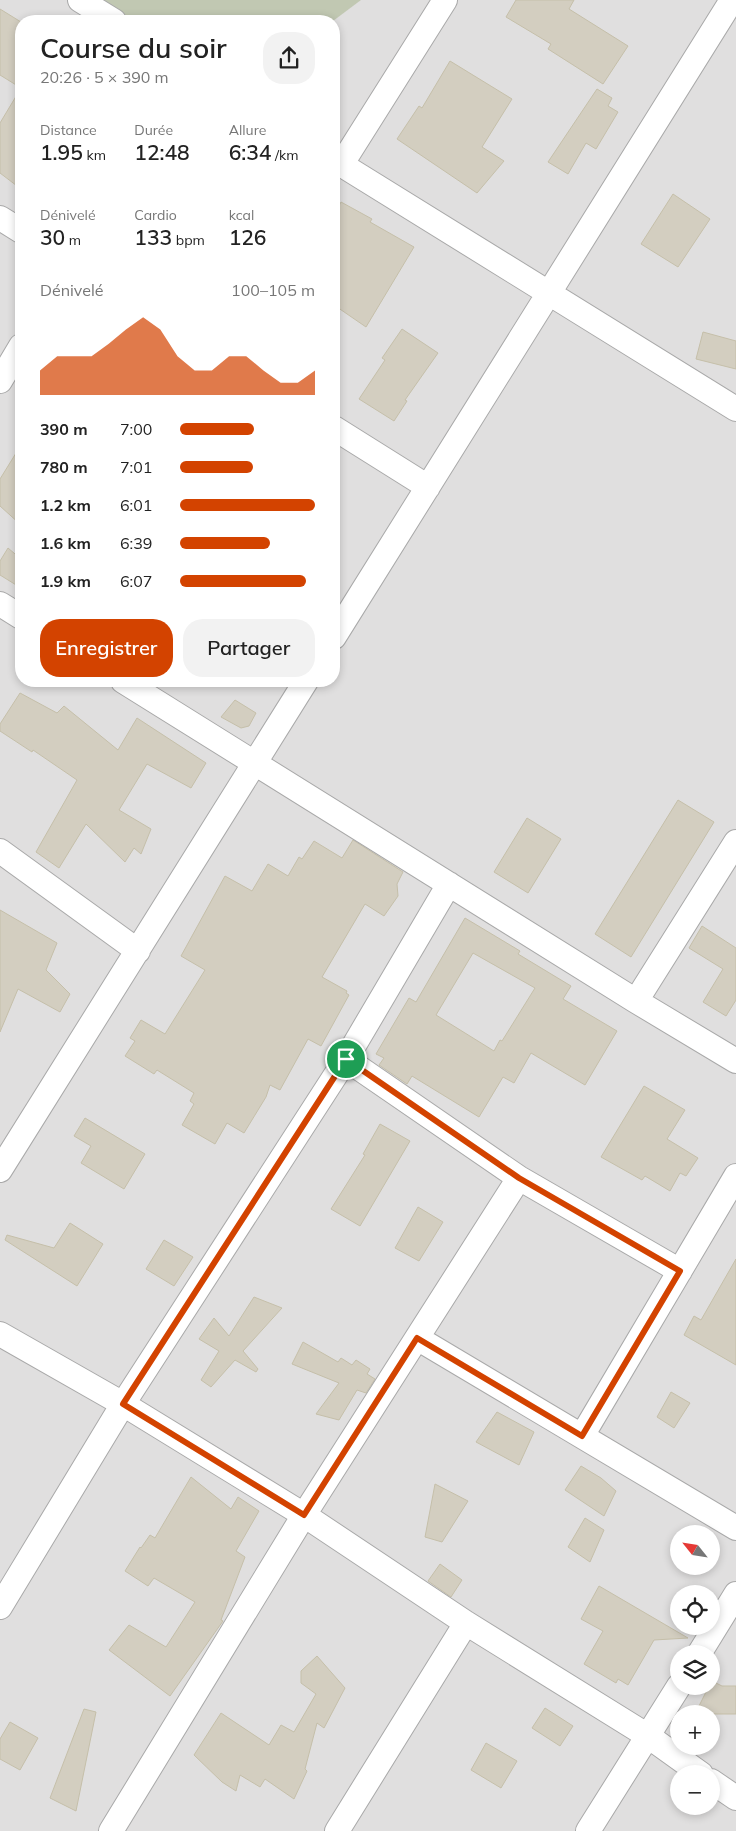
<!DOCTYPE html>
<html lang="fr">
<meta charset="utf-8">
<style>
:root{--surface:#fff;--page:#f2f2f2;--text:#222;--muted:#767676;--accent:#d34300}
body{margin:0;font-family:Mulish,sans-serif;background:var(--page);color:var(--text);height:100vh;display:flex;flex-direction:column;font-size:19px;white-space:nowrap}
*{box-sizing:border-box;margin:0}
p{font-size:16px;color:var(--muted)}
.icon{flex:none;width:28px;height:28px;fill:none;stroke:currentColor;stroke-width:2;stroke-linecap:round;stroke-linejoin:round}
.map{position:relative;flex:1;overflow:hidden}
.sheet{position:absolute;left:15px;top:15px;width:325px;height:672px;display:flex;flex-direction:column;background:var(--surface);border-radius:20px;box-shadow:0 2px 8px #0003}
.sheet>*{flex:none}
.needle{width:32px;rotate:300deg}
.fabs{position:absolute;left:670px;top:1525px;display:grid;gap:10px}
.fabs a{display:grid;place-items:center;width:50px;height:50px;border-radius:50%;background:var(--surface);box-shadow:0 2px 8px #0003;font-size:25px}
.pin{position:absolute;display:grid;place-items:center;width:42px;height:42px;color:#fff;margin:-21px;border:2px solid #fff;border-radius:50%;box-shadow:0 1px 5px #0007}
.round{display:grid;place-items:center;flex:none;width:52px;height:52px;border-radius:20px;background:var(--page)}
.head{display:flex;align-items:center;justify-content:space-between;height:85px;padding:0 25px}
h1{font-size:28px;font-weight:600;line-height:38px}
.stats{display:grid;grid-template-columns:repeat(3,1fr);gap:8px;height:85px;padding:5px 25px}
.stats div{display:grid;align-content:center}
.stats b{font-size:21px;font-weight:600}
.stats small{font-size:14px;font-weight:400}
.stats p{font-size:14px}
.chart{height:140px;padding:10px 25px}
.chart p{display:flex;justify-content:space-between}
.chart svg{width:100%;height:90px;margin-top:5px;fill:var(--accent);opacity:.7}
.button{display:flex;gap:10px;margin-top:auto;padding:10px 25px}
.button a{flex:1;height:58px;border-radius:20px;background:var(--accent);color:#fff;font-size:20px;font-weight:600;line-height:58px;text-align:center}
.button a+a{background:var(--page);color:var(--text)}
ul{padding:0 25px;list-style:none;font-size:16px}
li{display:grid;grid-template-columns:80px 60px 1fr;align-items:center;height:38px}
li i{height:12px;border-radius:6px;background:var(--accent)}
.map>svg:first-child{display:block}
.residential{fill:#e0dfdf;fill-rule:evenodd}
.construction{fill:#c1c8b2}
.building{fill:#d3cec0;stroke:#c5bfa9;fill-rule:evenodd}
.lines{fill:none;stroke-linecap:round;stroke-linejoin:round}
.minor-casing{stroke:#a9a9a9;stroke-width:26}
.minor{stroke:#fff;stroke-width:24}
.route-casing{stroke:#fff;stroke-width:10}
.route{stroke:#d34300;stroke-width:6}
</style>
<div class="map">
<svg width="736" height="1831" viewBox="0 0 736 1831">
<rect width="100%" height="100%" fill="#f2f2e8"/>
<path class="residential" d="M0,0H736V1831H0ZM21,21H334V681H21ZM679,1534H711V1566H679ZM679,1594H711V1626H679ZM679,1654H711V1686H679ZM679,1714H711V1746H679ZM679,1774H711V1806H679Z"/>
<path class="construction" d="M80,0H361L333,21H114Z"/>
<path class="building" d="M516,0H574L569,9L628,46L603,84L548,49L551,44L506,17Z
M0,9L21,22V189L0,173V123L21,88L0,75Z
M450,61L512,99L482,147L504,161L477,193L397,139L419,106L422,108Z
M597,89L612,98L608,106L618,112L596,149L586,143L568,174L548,162Z
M673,194L710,219L678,267L641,244Z
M341,202L372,219L370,222L414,247L366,327L334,305V215Z
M402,329L438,353L405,400L407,401L394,421L359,399L385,360L382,358Z
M703,332L736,341V369L696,359Z
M21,445V525L0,506V479Z
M8,548L21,559V588L0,575V561Z
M20,693L57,713L64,706L118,750L137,718L206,763L191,788L147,764L119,810L151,829L141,854L134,848L125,862L86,824L59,868L36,852L77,780L33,750L32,752L0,731V724Z
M235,700L256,713L249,726L241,728L221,717Z
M678,800L714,822L631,957L595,934Z
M527,818L561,839L528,893L494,872Z
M353,840L403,872L397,884L398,896L384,916L365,904L322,977L347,991L346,993L349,995L321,1046L308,1039L280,1090L270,1085L266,1097L244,1133L227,1123L215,1144L182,1125L194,1104L190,1101L194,1093L157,1070L154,1074L125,1056L135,1041L130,1038L141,1020L165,1034L205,970L181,956L225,876L252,891L268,864L288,876L299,857L302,859L314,841L342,858Z
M0,910L57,943L46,970L70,994L60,1012L18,989L0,1032Z
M465,918L520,951L518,954L571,986L563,999L617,1031L585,1085L531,1053L514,1083L503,1077L479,1117L412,1076L407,1084L379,1065L384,1058L376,1054L409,998L416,1002ZM473,953L535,988L502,1041L500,1040L494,1051L436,1015Z
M702,926L736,948V1000L726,1016L703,1002L723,969L689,948Z
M644,1086L685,1110L667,1139L698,1158L686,1176L680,1173L670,1191L645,1176L642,1180L601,1157Z
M85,1118L145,1154L124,1189L81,1163L91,1146L74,1136Z
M380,1124L410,1141L360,1226L331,1209L365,1155L363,1154Z
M418,1207L443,1222L419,1261L395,1248Z
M70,1223L103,1244L77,1286L5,1240L7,1235L54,1248Z
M164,1240L193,1257L174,1286L146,1269Z
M736,1259V1365L684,1335L694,1316L701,1320Z
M254,1297L282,1308L243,1351L258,1369L256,1372L235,1360L211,1387L201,1380L219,1351L199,1339L214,1318L229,1336Z
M303,1342L338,1362L341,1358L352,1365L356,1360L370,1369L367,1374L375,1379L366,1393L357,1390L339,1420L316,1414L339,1383L292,1364Z
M671,1392L690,1403L674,1428L657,1417Z
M497,1412L534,1432L519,1465L476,1442Z
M581,1466L601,1478L616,1491L604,1516L565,1490Z
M191,1477L231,1509L238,1497L259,1511L236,1551L245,1557L221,1620L223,1621L170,1696L109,1650L129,1625L166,1647L195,1602L154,1578L148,1586L125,1571L140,1547L141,1548L150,1535L155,1538Z
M435,1484L468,1501L442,1542L425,1537Z
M585,1518L604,1530L590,1562L568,1547Z
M440,1564L462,1580L451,1597L428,1581Z
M599,1586L688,1638L654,1640L628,1685L618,1679L616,1683L584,1664L603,1631L581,1619Z
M317,1656L345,1688L324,1728L317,1723L305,1769L307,1771L294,1799L265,1779L260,1787L240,1775L236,1791L222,1782L194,1755L221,1713L269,1745L281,1725L294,1732L316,1694L301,1683V1671Z
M712,1681L722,1686H736V1714H695L709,1686H711Z
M545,1708L573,1726L560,1746L532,1728Z
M84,1709L96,1712L76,1811L50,1798Z
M10,1722L38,1738L20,1770L0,1759V1739Z
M486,1743L517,1761L501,1788L471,1770Z"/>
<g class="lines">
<defs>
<path id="minor" d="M80,0L114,21
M334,160L736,409
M341,165L445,0
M0,218L21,231
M0,381L21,346
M334,428L428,487
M0,604L21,617
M334,637L732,0
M123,681L636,1001L736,1061
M0,851L138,951
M636,1001L736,842
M346,1059L519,1178L680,1271
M0,1170L306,681
M0,1334L123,1404L304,1515L466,1623L648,1736L701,1774
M417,1338L736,1528
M582,1436L736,1176
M0,1607L123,1404L346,1059L449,884
M699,1654L736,1594
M711,1781L736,1798
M111,1831L304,1515L519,1178
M337,1831L466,1623
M588,1831L679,1686"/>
</defs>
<use href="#minor" class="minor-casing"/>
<use href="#minor" class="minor"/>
</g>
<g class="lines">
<defs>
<path id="route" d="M346,1059L519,1178L680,1271L582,1436L417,1338L304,1515L123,1404Z"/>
</defs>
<use href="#route" class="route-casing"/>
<use href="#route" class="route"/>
</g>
</svg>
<div class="fabs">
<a><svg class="needle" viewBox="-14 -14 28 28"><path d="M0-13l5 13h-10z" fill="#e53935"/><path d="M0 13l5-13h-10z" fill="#767676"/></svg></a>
<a><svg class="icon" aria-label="locate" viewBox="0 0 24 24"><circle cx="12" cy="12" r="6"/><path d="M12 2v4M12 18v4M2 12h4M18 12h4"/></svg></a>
<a><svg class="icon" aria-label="layers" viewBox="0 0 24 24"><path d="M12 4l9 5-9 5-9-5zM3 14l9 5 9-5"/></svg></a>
<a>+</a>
<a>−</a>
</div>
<div class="pin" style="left:346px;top:1059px;background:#1e9e55"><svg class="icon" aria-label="arrive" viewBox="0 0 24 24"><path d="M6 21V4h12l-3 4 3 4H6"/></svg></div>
<section class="sheet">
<div class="head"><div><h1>Course du soir</h1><p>20:26 · 5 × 390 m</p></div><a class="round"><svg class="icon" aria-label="share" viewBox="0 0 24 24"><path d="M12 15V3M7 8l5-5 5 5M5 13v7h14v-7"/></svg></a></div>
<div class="stats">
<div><p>Distance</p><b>1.95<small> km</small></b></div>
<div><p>Durée</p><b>12:48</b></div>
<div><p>Allure</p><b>6:34<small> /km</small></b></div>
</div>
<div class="stats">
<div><p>Dénivelé</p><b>30<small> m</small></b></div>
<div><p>Cardio</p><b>133<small> bpm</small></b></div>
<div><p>kcal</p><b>126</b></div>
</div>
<div class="chart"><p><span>Dénivelé</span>100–105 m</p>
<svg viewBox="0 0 160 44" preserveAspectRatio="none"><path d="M0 44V32L10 25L20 25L30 25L40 19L50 12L60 6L70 12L80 25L90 32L100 32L110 25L120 25L130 32L140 38L150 38L160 32V44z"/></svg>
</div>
<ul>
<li><b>390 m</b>7:00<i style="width:55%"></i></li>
<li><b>780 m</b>7:01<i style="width:54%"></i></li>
<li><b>1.2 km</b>6:01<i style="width:100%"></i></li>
<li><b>1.6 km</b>6:39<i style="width:67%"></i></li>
<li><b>1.9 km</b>6:07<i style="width:93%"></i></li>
</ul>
<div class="button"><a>Enregistrer</a><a>Partager</a></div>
</section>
</div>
